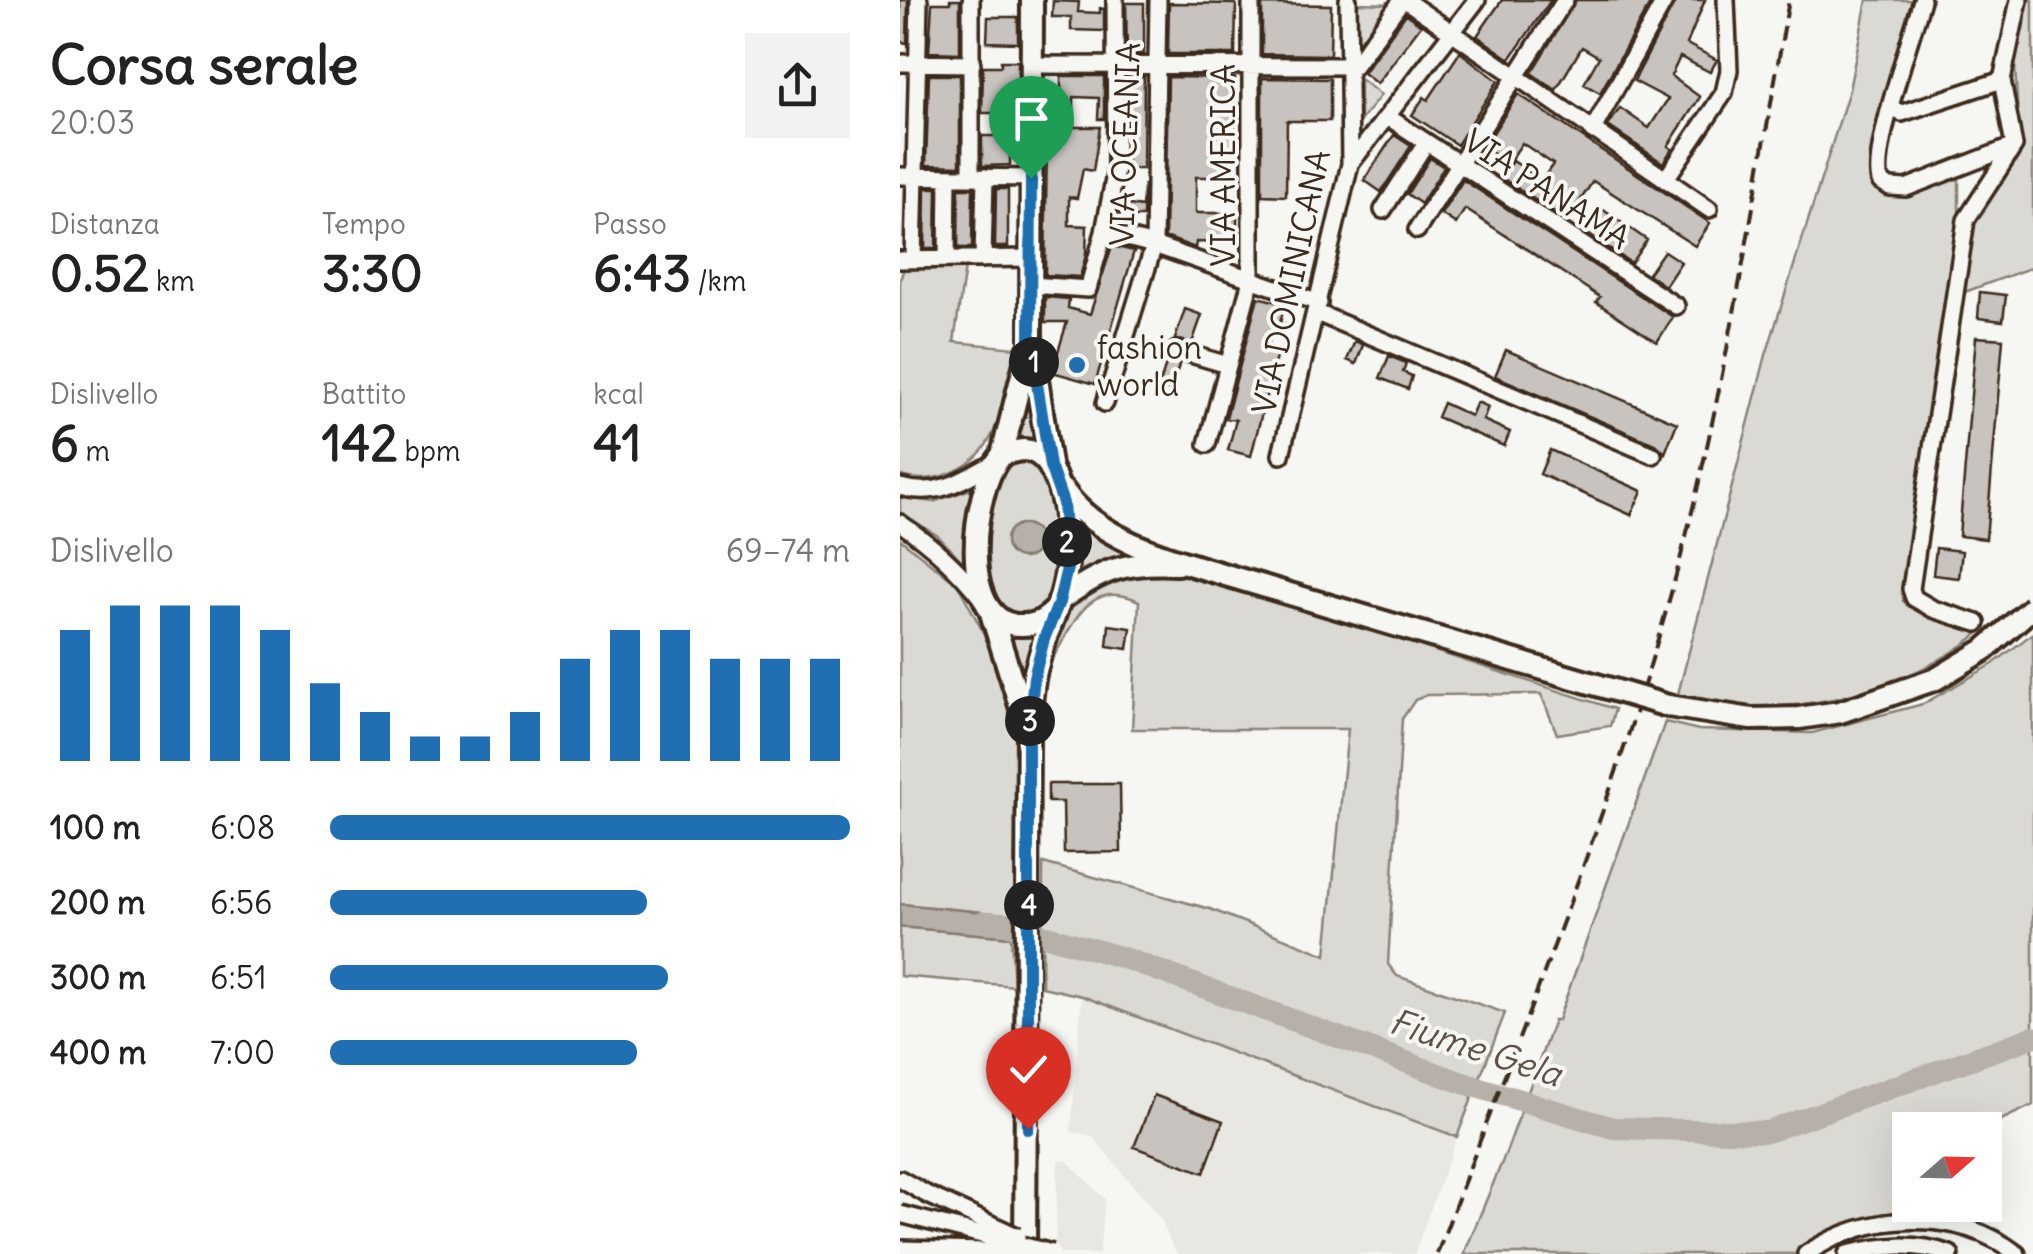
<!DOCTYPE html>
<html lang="it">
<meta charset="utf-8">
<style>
:root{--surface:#fff;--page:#f2f2f2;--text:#222;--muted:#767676;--accent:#1f6fb2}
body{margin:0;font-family:Delius,sans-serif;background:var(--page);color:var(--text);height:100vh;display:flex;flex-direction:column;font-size:38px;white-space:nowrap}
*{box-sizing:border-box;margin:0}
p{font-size:32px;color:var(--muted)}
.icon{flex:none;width:55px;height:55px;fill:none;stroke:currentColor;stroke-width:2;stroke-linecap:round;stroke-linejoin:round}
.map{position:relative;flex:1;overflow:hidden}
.panel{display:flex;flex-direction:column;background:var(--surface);width:900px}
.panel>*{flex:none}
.needle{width:65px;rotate:70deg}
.fabs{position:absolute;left:992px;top:1112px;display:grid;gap:20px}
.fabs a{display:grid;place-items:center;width:110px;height:110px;border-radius:0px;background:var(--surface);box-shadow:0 10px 40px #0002;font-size:50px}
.pin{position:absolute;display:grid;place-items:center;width:85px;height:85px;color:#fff;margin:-102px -42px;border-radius:50% 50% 50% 0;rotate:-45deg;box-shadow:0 0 10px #0007}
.pin .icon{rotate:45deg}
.km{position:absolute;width:50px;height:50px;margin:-25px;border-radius:50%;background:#222;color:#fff;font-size:28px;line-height:50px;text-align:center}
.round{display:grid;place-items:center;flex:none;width:105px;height:105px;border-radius:0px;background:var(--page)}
.overview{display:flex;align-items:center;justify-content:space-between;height:170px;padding:0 50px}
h1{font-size:55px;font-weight:700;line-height:75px}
.metrics{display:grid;grid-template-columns:repeat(3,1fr);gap:15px;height:170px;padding:10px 50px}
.metrics div{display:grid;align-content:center}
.metrics b{font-size:50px;font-weight:700}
.metrics small{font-size:28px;font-weight:400}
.metrics p{font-size:28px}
.chart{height:280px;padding:20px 50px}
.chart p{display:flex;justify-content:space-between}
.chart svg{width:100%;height:180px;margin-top:10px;stroke:var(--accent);stroke-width:6}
ul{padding:0 50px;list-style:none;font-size:32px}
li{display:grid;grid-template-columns:160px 120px 1fr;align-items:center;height:75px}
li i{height:25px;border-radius:12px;background:var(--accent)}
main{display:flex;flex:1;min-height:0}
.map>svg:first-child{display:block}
.built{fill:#e8e7e2}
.green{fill:#dad9d3;stroke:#8a8278;stroke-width:2.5}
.water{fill:#b6b0a9;stroke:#857a71;stroke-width:2.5}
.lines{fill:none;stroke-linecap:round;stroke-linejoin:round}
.river{stroke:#b6b0a9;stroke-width:22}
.building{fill:#c8c3be;stroke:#3b2a1e;stroke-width:2.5}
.minor-casing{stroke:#3b2a1e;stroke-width:22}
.major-casing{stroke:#3b2a1e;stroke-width:28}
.minor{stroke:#f6f6f2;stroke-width:15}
.major{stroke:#f6f6f2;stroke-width:20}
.rail{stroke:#3b2a1e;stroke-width:4;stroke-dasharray:15 8;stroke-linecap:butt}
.minor-bridge-casing{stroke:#3b2a1e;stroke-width:22;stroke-linecap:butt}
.major-bridge-casing{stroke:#3b2a1e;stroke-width:28;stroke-linecap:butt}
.minor-bridge{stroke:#f6f6f2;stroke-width:15}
.major-bridge{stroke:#f6f6f2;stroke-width:20}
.route-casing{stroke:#fff;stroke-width:20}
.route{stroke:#1f6fb2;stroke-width:12}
.poi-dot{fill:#1f6fb2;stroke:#f6f6f2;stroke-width:4}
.labels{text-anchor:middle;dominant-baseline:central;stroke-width:8;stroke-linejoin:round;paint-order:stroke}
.street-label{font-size:32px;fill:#3b2a1e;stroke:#f6f6f2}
.poi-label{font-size:32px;fill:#3b2a1e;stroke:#f6f6f2;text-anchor:start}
.water-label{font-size:35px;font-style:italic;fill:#605248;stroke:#f6f6f2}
</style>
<main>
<section class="panel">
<div class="overview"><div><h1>Corsa serale</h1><p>20:03</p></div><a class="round"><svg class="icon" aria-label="share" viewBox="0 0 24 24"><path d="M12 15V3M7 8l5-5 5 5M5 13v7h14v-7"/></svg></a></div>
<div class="metrics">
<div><p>Distanza</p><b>0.52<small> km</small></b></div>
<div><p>Tempo</p><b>3:30</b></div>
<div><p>Passo</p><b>6:43<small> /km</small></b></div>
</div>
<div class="metrics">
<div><p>Dislivello</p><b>6<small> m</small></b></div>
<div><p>Battito</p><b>142<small> bpm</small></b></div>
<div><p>kcal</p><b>41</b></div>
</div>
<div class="chart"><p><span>Dislivello</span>69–74 m</p>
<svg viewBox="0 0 160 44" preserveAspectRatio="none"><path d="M5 44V12M15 44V6M25 44V6M35 44V6M45 44V12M55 44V25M65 44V32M75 44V38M85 44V38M95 44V32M105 44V19M115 44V12M125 44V12M135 44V19M145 44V19M155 44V19"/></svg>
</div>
<ul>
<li><b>100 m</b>6:08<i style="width:100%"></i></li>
<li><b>200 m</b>6:56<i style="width:61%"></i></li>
<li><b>300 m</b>6:51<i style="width:65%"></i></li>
<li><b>400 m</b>7:00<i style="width:59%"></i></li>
</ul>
</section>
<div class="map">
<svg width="1133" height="1254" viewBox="0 0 1133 1254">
<rect width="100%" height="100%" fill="#f6f6f2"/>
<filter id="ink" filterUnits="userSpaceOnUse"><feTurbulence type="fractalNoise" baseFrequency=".01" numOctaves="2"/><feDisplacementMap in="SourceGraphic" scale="20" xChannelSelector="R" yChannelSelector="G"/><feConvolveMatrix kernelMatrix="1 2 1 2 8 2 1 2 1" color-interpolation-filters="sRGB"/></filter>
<g filter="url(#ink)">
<path class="built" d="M182,996L557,1137L514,1254H279L272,1246L261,1219L192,1136L171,1132Z
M158,1160L167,1161L205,1199L199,1254H155Z"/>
<path class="green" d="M967,0H1018L992,109L971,156L970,177L980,190L1001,194L1059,171V219L1003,601L1081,631C1010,693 867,727 778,694L866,355L949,90Z
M1128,0H1133V267L1062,293L1071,226L1119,136L1115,66Z
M454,3L493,4L456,52Z
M460,79L481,95L460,121Z
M65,267L54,342L116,348C109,375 105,408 93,433C76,469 37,486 0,476V280L4,268Z
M130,370L138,446L109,445Z
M120,459C130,461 140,464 146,474C162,498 165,594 139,613C133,617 124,618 117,617C86,611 84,556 86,530C87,506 94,487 104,465Z
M71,489V570L38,536L0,512V497L33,502Z
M177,519L226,553L200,561L171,580L177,548Z
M0,539L58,585L96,656L117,725L114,915L0,904Z
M235,571L274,573L345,590L715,709L710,726L657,734L641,694L526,695L515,700L502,719L488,964L497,976L605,1013L557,1137L182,996L142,987L143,863L310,909L426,955L448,729H232L239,601C184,576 172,632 148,665C161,606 179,591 235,571Z
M137,631L124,682L104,632L119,635Z
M1133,633V1105L1080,1130H1010V1205H1059L1058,1221C1043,1218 1027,1213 1011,1212C973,1211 931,1229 903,1254H564L607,1150L654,1020H658L765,722L799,730L912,733L1023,704L1093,664Z
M0,927L111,937L114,986L0,976Z"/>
<path class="water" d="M106 541a17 17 0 1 1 34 0a17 17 0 1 1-34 0Z
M0,904L114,915L111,937L0,927Z"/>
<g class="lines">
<path class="river" d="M82,922L101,923L224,958L560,1082L713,1128L867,1132L1133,1037"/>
</g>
<path class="building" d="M0,0H8L7,43L0,42Z
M50,0H60V53L29,52L32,3H50Z
M602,0H651L610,59L577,36Z
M676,0H752L700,93L684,84L699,57L682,47L656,90L631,73Z
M776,0H805L787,44L817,60L810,72L780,57L771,76L800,97L768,146L772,149L763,163L708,126L720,108L749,128L768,99L734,81Z
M153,1L179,2L178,12L200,13V8L204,9V31L171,30V17H152Z
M226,3H244V54H227Z
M269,3L336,4L335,54H268Z
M362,4L431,5L430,55L362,54Z
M506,14L521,25L477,84L463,73Z
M88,17H118V43L87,42Z
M560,52L598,81L557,145L512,115L524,97L528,100Z
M101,61H118V113H82L83,66H101Z
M29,75H60V166L26,165Z
M161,76H204V119H198L199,98L174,97V127H200L193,171L183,169L177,198L169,197V225L187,226L186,255L180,277L146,275L145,272L147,142H151V127H161Z
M227,77H244L243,169H227Z
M268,77L335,78L334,177H296V213H337V243L296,242L295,248L265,237Z
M362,78L430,79V121H387L386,196L362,195Z
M618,94L810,223L795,246L693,181L667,221L602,178L613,161L642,180L653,164L622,143L608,164L584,147Z
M494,135L511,146L481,192L464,180Z
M82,136H110V165L82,166Z
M530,158L544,167L521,204L507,194Z
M563,180L773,317L757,342L696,302L700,297L565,209L556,224L541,214Z
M244,184L243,217H234L232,226L217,223L223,204L242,207Z
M26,188H37L36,248H25Z
M59,188H73L72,248H58Z
M96,189H108V247H95Z
M699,207L747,240L731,263L683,231Z
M212,246L234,251L195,384L152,372L167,322H145V297L169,299L168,308L190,314Z
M764,251L781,262L765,286L748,274Z
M1080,292L1106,295L1103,321L1078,318Z
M358,297L385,304L380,323L385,324L382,335L371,333L367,350L377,353L351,456L328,450L336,420L326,418Z
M285,309L302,315L292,343L275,339Z
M1076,337L1103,339L1086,539L1059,536Z
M455,341L463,345L456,364L447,360Z
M606,350L777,423L765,453L757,445L595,376Z
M489,356L506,363L503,372L512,376L508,389L480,378Z
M268,357L280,362L271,391L259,387Z
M577,402L588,407L583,420L610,432L604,446L537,417L543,403L571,416Z
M650,450L742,491L731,515L640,474Z
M1036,548L1062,551L1059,578L1033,575Z
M209,625L231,628L228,649L207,646Z
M148,784H220L221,852L164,853L163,802H148Z
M254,1095L323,1121L304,1173L234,1147Z"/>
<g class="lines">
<defs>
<path id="minor" d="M71,0V177
M505,0L809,209
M1022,0C1012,36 971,151 980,181L990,187L1006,188L1114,146
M0,63L72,64
M132,65L454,66L502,0
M992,109L1002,113L1102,80
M488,117L776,306
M692,131L765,0
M1114,146L1102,80L1119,0
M450,164L577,0
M0,176L131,178
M765,180L824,93L829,70L826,0
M483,210L526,143
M517,230L665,0
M204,232L254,245L419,303
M47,259L48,177
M83,259L85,177
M0,260L131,258
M13,260L19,0
M131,285L188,289L204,232L216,169L215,0
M417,313L753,455
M277,350L328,365
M205,403L254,245L258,0
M307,444L351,280V0
M381,455L450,164L448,0
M0,487C37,498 64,480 95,462
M0,523C32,545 57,567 81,598
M1077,623L1033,609L1014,598L1011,589L1066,220L1114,146
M0,1179L26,1194
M906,1254C968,1212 1056,1207 1117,1254
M947,1254C983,1245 1014,1242 1050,1254"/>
<path id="major" d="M132,0L131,339L150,466
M102,455L128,351
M163,490C198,541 272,559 329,576
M159,601C201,570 224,561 277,564
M91,613L124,718
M125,1254L128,735C130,715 131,694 135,674C143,636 165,602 167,563C169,534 164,452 124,450C117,450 109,453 102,455C71,488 56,629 123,625C137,625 146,619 156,609"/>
</defs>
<use href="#minor" class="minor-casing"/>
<use href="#major" class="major-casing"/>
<use href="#minor" class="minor"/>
<use href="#major" class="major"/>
<path class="rail" d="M537,1254C623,1024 719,794 781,556C828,373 856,185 889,0"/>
<defs>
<path id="minor-bridge" d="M26,1194L117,1236
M0,1214L152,1253
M0,1249L126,1252"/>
<path id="major-bridge" d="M329,576L768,706L851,719L899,718L940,712L1036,679L1084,650L1133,607"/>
</defs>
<use href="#minor-bridge" class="minor-bridge-casing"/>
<use href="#major-bridge" class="major-bridge-casing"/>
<use href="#minor-bridge" class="minor-bridge"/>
<use href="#major-bridge" class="major-bridge"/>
</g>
</g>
<g class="lines" filter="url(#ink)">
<defs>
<path id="route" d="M128,1129V735L134,677L144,639L159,602L168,564L163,503L150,466L130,339L131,178"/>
</defs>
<use href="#route" class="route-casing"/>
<use href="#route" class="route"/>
</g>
<circle class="poi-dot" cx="177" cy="365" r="10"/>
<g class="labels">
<g class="street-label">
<text transform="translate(225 144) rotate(-88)">VIA OCEANIA</text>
<text transform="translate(323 165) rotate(-90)">VIA AMERICA</text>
<text transform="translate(647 189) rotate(33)">VIA PANAMA</text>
<text transform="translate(391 282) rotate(-78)">VIA DOMINICANA</text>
</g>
<g class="poi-label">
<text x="197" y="347">fashion<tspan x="197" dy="37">world</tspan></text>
</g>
<g class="water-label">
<text transform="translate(576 1047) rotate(18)">Fiume Gela</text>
</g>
</g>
</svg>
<div class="fabs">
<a><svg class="needle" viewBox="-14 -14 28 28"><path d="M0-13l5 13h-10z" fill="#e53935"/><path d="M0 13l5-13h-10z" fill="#767676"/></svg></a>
</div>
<div class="pin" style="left:131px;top:178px;background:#1e9e55"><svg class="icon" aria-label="arrive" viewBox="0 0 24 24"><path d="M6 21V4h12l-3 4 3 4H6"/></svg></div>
<div class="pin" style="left:128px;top:1129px;background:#d93025"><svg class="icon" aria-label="check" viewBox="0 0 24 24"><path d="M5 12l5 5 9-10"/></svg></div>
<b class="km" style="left:134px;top:362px">1</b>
<b class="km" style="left:167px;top:542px">2</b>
<b class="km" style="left:130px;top:721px">3</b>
<b class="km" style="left:129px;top:905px">4</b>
</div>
</main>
